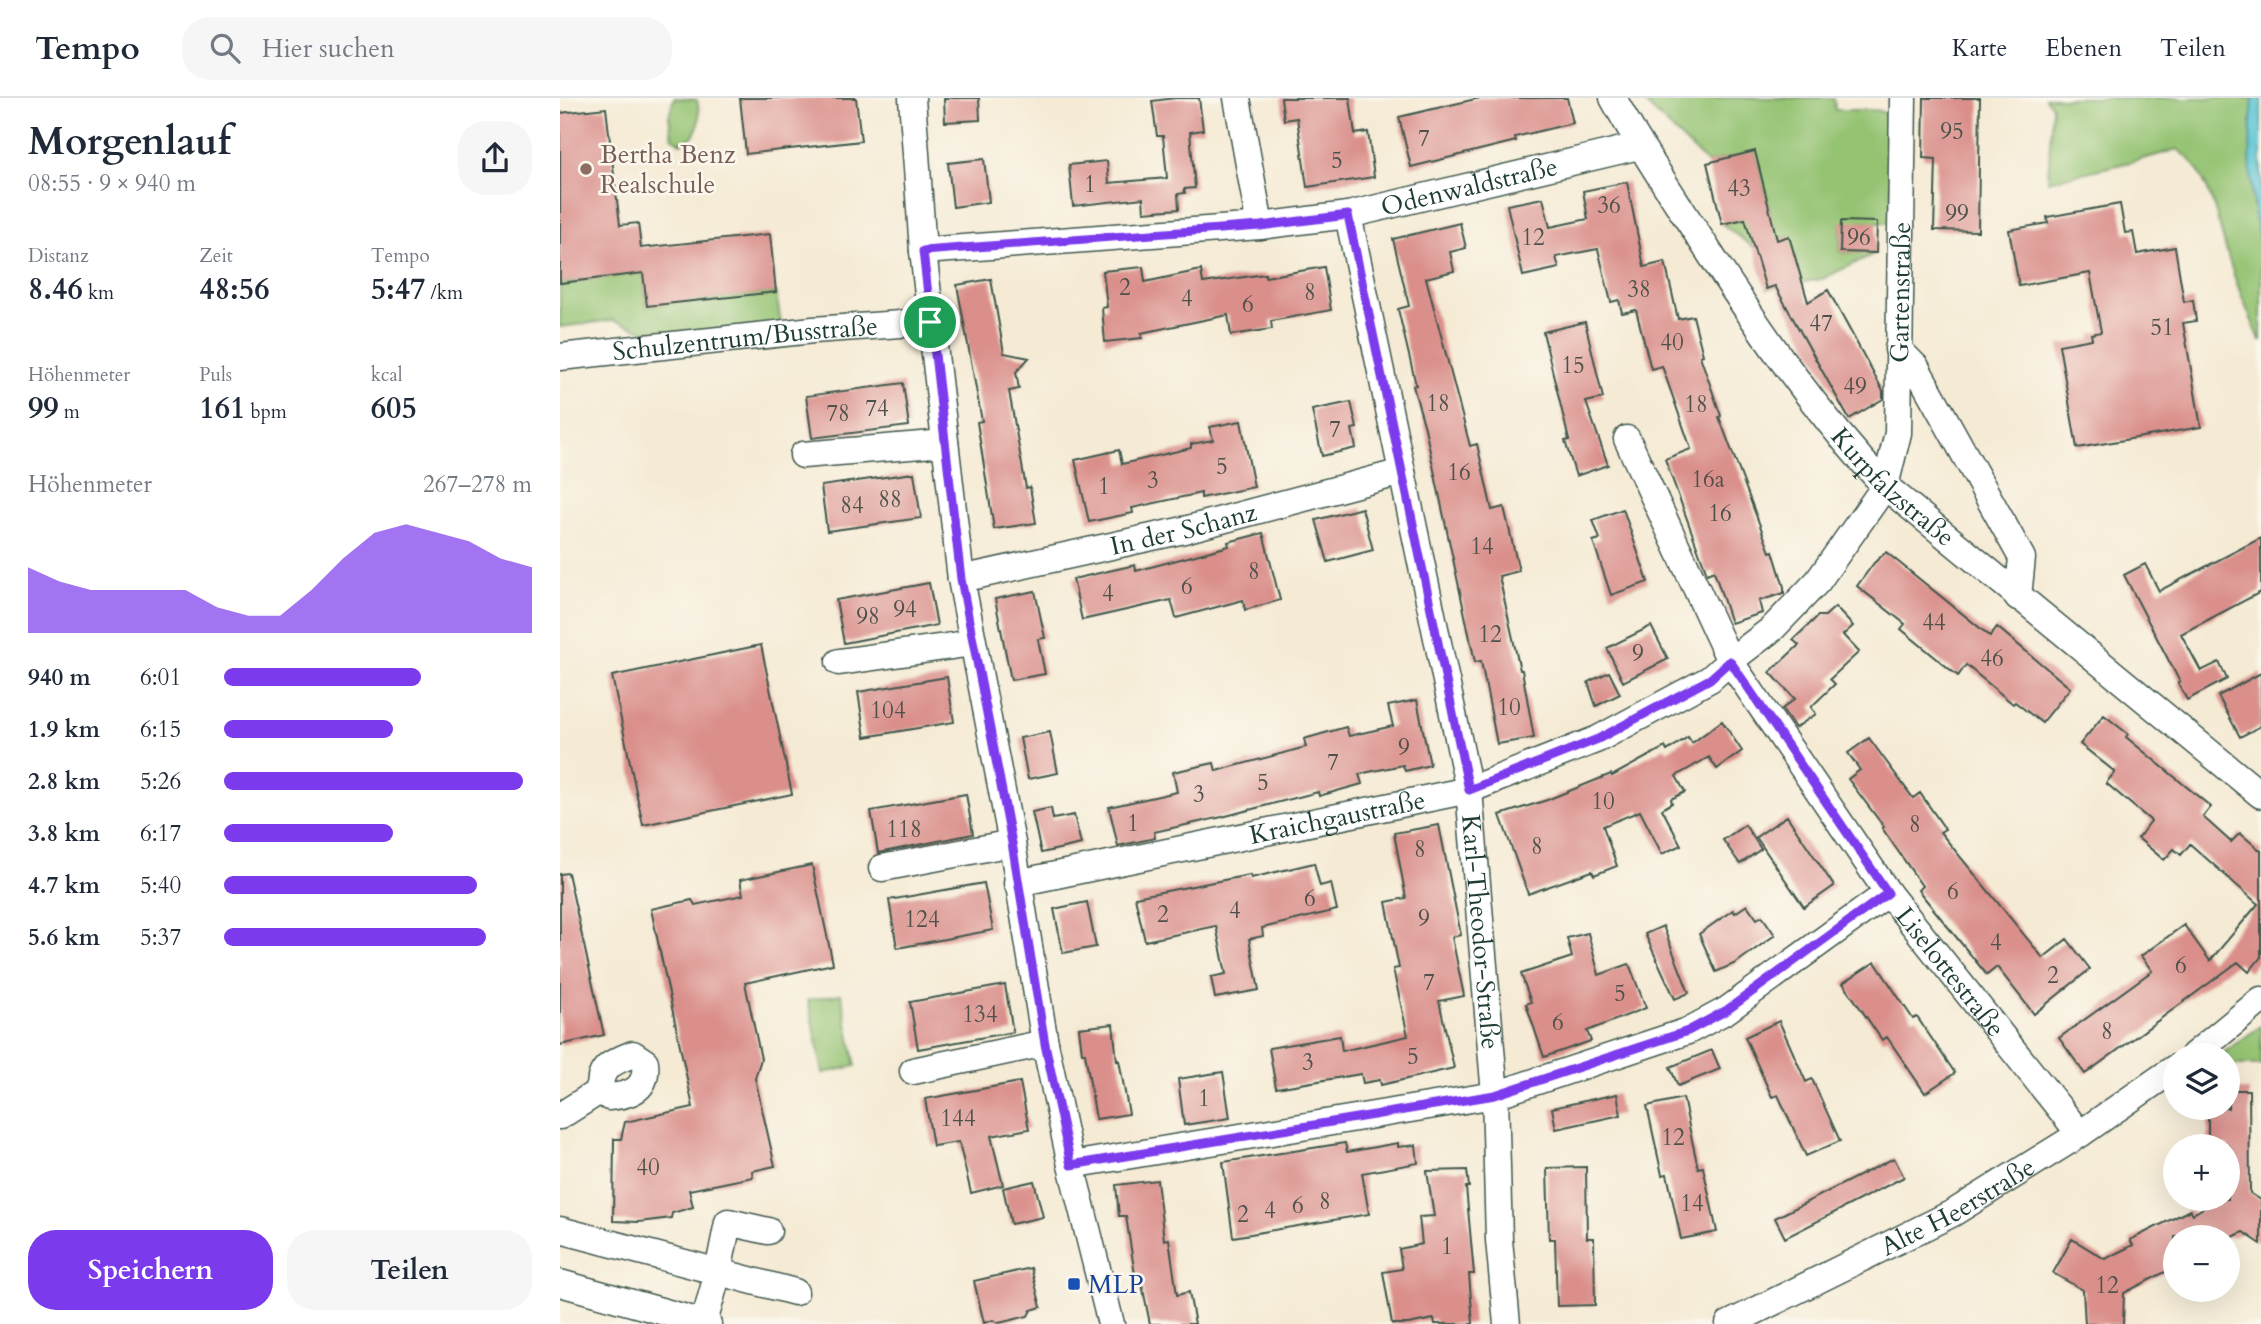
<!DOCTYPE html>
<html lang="de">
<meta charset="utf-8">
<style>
:root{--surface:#fff;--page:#f6f6f7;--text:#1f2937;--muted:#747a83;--line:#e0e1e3;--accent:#7c3aed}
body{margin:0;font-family:Cardo,serif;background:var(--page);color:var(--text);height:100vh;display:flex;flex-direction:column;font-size:26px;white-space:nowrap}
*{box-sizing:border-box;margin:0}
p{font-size:23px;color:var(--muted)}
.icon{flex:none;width:38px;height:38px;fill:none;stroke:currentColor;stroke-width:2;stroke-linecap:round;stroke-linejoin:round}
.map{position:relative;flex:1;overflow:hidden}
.drawer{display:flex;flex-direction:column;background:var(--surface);width:560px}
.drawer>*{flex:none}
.controls{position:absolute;left:1603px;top:945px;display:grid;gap:14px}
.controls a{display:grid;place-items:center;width:77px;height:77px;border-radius:50%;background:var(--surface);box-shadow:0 7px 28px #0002;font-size:35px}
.pin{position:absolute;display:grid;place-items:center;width:60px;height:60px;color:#fff;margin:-30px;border:4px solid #fff;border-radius:50%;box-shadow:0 2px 7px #0007}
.round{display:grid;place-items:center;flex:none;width:74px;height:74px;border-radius:28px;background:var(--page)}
.headline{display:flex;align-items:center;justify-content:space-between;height:119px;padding:0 28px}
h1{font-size:38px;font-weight:600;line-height:52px}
.stats{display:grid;grid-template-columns:repeat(3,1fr);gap:10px;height:119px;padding:7px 28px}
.stats div{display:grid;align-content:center}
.stats b{font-size:30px;font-weight:600}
.stats small{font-size:19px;font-weight:400}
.stats p{font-size:19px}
.chart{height:196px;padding:14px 28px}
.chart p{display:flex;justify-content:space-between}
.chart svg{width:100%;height:126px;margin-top:7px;fill:var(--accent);opacity:.7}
.primary-button{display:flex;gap:14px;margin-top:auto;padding:14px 28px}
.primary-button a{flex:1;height:80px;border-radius:28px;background:var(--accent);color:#fff;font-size:28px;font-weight:600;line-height:80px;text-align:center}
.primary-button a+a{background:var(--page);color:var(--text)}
ul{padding:0 28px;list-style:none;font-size:23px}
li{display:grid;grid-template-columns:112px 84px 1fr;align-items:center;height:52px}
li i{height:18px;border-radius:9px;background:var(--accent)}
header{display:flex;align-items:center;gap:42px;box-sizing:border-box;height:98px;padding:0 35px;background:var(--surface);border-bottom:2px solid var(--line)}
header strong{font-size:33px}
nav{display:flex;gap:38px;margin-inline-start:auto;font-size:24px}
.search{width:490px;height:63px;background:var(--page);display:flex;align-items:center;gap:18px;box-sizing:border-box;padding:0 24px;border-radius:28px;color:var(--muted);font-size:26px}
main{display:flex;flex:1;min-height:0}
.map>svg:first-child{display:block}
.green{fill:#94c372;stroke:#5a8053;stroke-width:2}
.water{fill:#5ac5d4;stroke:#3c8184;stroke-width:2}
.building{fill:#da8f8b}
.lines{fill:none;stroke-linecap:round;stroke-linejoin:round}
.minor-casing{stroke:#3f574c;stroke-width:29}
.minor{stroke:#fff;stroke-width:26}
.route-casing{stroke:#fff;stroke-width:14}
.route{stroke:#7c3aed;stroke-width:9}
.education-dot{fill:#8d6e63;stroke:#fbf7ec;stroke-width:2.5}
.transit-dot{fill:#1a4fb4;stroke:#fbf7ec;stroke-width:2.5}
.labels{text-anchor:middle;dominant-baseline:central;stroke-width:5;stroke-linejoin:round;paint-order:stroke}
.number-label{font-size:23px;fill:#4e524a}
.education-label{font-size:26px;fill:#785e54;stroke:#fbf7ec;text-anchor:start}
.street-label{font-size:26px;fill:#1f3d34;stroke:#fbf7ec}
.transit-label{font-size:26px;fill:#164399;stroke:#fbf7ec;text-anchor:start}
</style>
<header>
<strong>Tempo</strong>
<div class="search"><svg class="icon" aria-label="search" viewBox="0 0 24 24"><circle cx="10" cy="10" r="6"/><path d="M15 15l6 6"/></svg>Hier suchen</div>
<nav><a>Karte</a><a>Ebenen</a><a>Teilen</a></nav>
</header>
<main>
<section class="drawer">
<div class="headline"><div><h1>Morgenlauf</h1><p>08:55 · 9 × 940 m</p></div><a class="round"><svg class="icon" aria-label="share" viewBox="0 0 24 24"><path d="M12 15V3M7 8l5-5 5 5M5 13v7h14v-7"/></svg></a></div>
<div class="stats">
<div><p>Distanz</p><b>8.46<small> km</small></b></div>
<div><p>Zeit</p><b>48:56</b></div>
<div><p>Tempo</p><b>5:47<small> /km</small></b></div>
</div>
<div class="stats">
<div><p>Höhenmeter</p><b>99<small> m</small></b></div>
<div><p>Puls</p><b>161<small> bpm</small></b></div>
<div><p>kcal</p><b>605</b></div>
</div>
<div class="chart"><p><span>Höhenmeter</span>267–278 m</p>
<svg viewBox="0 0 160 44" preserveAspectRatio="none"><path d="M0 44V21L10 26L20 29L30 29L40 29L50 29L60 35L70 38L80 38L90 29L100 18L110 9L120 6L130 9L140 12L150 18L160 21V44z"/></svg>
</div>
<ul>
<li><b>940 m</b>6:01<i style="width:64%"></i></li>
<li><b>1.9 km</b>6:15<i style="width:55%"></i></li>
<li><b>2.8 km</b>5:26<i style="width:97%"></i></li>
<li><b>3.8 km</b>6:17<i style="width:55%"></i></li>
<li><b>4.7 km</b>5:40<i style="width:82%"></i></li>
<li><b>5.6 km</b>5:37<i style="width:85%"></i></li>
</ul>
<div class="primary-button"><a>Speichern</a><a>Teilen</a></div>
</section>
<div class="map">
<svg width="1701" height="1226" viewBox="0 0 1701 1226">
<rect width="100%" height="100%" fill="#fbf7ec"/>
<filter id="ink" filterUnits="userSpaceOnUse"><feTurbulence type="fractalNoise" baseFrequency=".0143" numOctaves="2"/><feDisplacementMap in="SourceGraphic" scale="14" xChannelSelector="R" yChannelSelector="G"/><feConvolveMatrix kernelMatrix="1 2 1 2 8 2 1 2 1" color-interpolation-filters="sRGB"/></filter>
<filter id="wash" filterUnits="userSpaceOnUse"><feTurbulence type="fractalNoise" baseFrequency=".00686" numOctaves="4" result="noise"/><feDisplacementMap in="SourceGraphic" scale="28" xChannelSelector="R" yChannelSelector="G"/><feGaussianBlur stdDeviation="1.57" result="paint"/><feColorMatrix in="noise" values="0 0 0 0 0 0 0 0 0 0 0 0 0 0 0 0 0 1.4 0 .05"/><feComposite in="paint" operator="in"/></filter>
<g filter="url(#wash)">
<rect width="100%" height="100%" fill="#f5ebd5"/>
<path class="green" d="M114,0L137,2C141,19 140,41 120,45L112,39L109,18Z
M1112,0H1274L1275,12H1317L1329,17L1332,125L1281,124L1280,154L1316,155L1262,181L1206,191L1241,181L1228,138L1193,149L1162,126L1210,114L1195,54L1147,65L1086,6Z
M1485,0H1693V108L1701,149V244C1690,219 1679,194 1671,168C1659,131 1651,72 1617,51C1575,65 1531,72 1488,83L1492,8Z
M83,175L87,208L216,194L221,226L102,239L53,222L0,229V185Z
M281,896L296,968L263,975L248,902Z
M1701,928V967H1668V957H1660Z"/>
<path class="water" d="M1693,0H1701V149C1689,104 1688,46 1693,0Z"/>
<g id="blocks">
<path class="building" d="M180,0H296L301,43L186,56Z
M384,0H419L420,22L385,24Z
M615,0H639L643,32L630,34L635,90L624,91L625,95L618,96L619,111L584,114L583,100L513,108L509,67L547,63L549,85L607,80L603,38H597L592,3Z
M721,0H790L795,36L808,34L814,79L747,89L737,20L724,22Z
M920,0H1007L1013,25L955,39L956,43L851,69L839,19Z
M1364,0H1420L1418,133L1374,132L1376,61L1363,60Z
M46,10L60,127L78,125L81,150L210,136L216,194L87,208L83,175L0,185V15Z
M1195,53L1217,142L1229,138L1248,204L1268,192L1323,293V301L1289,321L1215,188L1206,191L1185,121L1162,126L1147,65Z
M424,61L429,104L393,109L388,65Z
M1067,84L1084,169L1105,164L1118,221L1133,218L1143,257L1140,258L1161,318L1159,319L1210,454L1213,453L1224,489V495L1199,503L1202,515L1171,525L1154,473L1147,476L1146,473L1105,361L1131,351L1102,268L1091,271L1076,212L1062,215L1059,202L1051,204L1038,151L996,159L999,170L963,178L947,107L983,100L990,129L1028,121L1023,93Z
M1560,106L1565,135L1573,134L1577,156L1615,149L1624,204L1633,202L1636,223L1623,225L1641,329L1517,350L1499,247L1532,241L1531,236L1541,234L1530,175L1459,188L1449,132L1488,125L1487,119Z
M1281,123L1317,124L1316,155L1280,154Z
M900,125L906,150L890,154L894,173L866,180L910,348L917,346L932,412L944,409L959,473L939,478L960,572H962L974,640L937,646L921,563L915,564L865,330L853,288L856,287L838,211L849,208L833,141Z
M583,169L585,184L641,172L643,185L705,176V179L764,169L771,212L711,223L712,231L671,237L668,217L581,235L582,240L545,244L542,210L547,209L543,173Z
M431,181L444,255L469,260L456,274L459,291L449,293L466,390L470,389L476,425L434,431L417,324L422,323L397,187Z
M1025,224L1043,300L1026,304L1048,367L1016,378L1005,343L1009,342L983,234Z
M343,285L349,328L252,340L246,298Z
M791,304L797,330L792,331L796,350L762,358L752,312Z
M681,323L694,389L641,400V395L572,410L573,415L529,424L515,362L559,352L562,366L631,350V346L653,342L650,329Z
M354,375L361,420L267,433L261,388Z
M802,410L813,452L768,464L756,422Z
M1063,411L1088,484L1051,497L1033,443L1040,441L1033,422Z
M703,435L720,502L685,512L683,502L616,520L611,502L522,522L513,481L575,467L576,473L669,448L668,444Z
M1701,440V494L1621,536L1641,573L1659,564L1667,581L1627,602L1618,585L1620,584L1564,477L1585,466L1599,493Z
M1326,454L1430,538L1437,529L1510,590L1482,625L1455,604L1453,606L1406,567L1398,578L1341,531L1345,526L1297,488L1314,465Z
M369,485L377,527L284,545L276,502Z
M475,493L485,540L478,541L485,576L451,582L435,501Z
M1275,509L1293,528L1283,537L1299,554L1270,581L1275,586L1251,609L1256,616L1235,630L1222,611L1235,601L1210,574L1239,547L1233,542L1258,518H1265Z
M1091,528L1108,561L1063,584L1047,550Z
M201,547L232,696L83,727L52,578Z
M1049,574L1060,596L1036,608L1028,584Z
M1701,575V628L1680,639L1658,598Z
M387,579L394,624L305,639L298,594Z
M857,602L870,667L845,673L843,667L799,676L802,686L759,698L758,694L662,719L594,734L595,740L558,748L549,709L617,694L613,674L654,665L656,673L746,649L744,641L786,629L789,638L833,628L828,608Z
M1544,617L1568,636L1566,639L1651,709L1643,719L1671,744L1680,735L1701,753V859L1689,874L1678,864L1525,976L1499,940L1592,873L1581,858L1624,827L1650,863L1698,806L1630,746L1621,757L1614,751L1604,762L1578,740L1591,723L1546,685L1555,674L1520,646Z
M1162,623L1182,653L1157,671L1149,659L1116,678L1125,694L1111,701L1112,705L1102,711L1121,747L1102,756L1080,713L1043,728L1057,768L1034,777L1032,773L968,796L940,717L987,702L1051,676L1052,678L1105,649L1107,653L1128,639L1132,645Z
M490,634L498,675L468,681L460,640Z
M1309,640L1353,700L1360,695L1385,731L1380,734L1483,860L1507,841L1530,871L1474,916L1437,869L1427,877L1358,792L1362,788L1322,730L1324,729L1288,681L1300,672L1288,655Z
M406,696L413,736L318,755L311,713Z
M491,710L493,721L514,717L521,746L481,755L472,714Z
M1227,718L1274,788L1244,809L1196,739Z
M879,727L901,837L892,839L904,898L879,903L894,970L821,987L820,982L803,985L801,976L716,990L709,950L780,938L782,953L848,938L833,871L839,870L826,804L846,800L834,735Z
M1185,727L1201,751L1180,766L1163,742Z
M754,765L760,788L771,785L777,812L702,830L703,838L689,841L699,892L655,900L651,879L666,876L656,828L585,843L575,799L690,777L691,780Z
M252,767L273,866L185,885L201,961L195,980L215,1068L192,1073L193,1079L129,1092L133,1109L112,1115L111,1120L79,1124L53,1123L54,1041H61L65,1024L133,1009L91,811L132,802L135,807L183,797L180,782Z
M8,775L44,937L0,947V776Z
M424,785L433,832L337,850L329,802Z
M527,804L536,849L503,855L494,811Z
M1187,807L1197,821L1202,818L1215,837L1176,865L1156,874L1139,836L1173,812L1175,815Z
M1103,828L1129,895L1115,901L1085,836Z
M1028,835L1039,877L1069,866L1086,910L1027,933L1031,943L984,959L966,906L971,904L961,876L1012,859L1007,840Z
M1315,864L1353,921L1357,919L1395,975L1365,995L1327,939L1322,942L1283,885Z
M445,887L453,934L358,951L350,904Z
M1219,923L1246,984L1252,981L1280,1043L1246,1058L1218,997L1212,999L1185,939Z
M553,926L557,963L559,962L569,1016L536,1021L525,955H522L519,930Z
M1152,952L1160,971L1118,988L1110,969Z
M663,974L670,1020L624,1027L618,981Z
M460,984L469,1031L431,1038L443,1087L411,1095L399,1044L373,1048L365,1001Z
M1668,992H1689L1690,1095L1701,1102V1146L1683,1134L1673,1139H1615V1169L1564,1195L1563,1226H1525L1523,1192L1493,1175L1512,1141L1545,1161L1573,1147L1570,1142L1630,1112L1633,1116L1659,1101H1668V1048H1648V1010H1668Z
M1057,996L1061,1017L996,1031L992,1010Z
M1123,1000L1138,1070L1143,1069L1157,1134L1121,1141L1107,1076L1102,1077L1087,1008Z
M785,1045L787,1054L838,1045V1049L856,1047L858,1065L802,1075L809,1116L673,1139L663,1064Z
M1334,1060L1344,1079L1225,1140L1215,1120Z
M1026,1069L1027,1140H1034L1035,1207L997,1208L995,1141H989L987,1070Z
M907,1072L909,1089H906L914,1176H909L913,1226H875L874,1221L848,1226H832L823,1174L842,1171L839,1151L862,1146L859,1119L874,1118L867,1073Z
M597,1082L604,1142L609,1141L617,1197L629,1194L635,1226H590L580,1176L575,1177L566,1118H559L556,1087Z
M474,1083L483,1119L451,1126L443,1090Z
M471,1170L481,1209L471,1212L468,1218L439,1225L433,1222L424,1225L414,1183Z"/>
</g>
</g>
<g filter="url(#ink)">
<use href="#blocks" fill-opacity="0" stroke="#3f574c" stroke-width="2"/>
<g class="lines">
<defs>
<g id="minor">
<path d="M352,0L363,153L401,481L452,745L485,945L511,1067L551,1226"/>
<path d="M677,0L700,128"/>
<path id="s1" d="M1053,0C1082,53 1116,103 1149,154C1202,236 1258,317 1325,388L1701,697"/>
<path id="s2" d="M788,117L909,692L935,997L939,1142L947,1226"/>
<path id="s3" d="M363,153L700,128L788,117L1079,48"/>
<path d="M1338,251L1356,269L1462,460L1458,499"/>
<path id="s4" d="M0,259L253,232L370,224"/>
<path id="s5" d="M1067,341L1170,563L1328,795L1520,1036"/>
<path d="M243,357L385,345"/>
<path id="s6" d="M401,481L624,432L842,374"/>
<path d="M279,564L413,545"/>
<path d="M322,770L452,745"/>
<path id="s7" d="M457,785L909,692L1038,641L1150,581L1170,563L1212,531L1258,483L1325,388L1338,335L1343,0"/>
<path d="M73,956L85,964C88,991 72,997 49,999L41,992C37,969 55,963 73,956Z"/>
<path d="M1634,957L1701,902"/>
<path d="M353,973L485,945"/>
<path d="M0,1018L41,992"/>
<path d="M511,1067L935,997L1128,933L1167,912L1328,795"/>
<path d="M0,1132L235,1194"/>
<path d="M0,1185L148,1226"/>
<path d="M144,1225L158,1174L168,1124L208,1133"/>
<path id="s8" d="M1169,1226L1393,1115L1520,1036L1615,970"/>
</g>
</defs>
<use href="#minor" class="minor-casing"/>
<use href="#minor" class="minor"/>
</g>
</g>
<g class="lines" filter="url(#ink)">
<defs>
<path id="route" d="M788,117L909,692L1038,641L1150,581L1170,563L1328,795L1167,912L1128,933L935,997L511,1067L485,946L452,745L401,481L363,153L700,128Z"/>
</defs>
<use href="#route" class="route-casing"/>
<use href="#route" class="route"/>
</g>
<circle class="education-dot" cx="26" cy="71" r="7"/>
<rect class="transit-dot" x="507" y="1179" width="14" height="14" rx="3.5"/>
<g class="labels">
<g class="number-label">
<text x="1392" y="33">95</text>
<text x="864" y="40">7</text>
<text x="777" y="62">5</text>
<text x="530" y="86">1</text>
<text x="1179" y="90">43</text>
<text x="1049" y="107">36</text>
<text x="1397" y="115">99</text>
<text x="973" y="139">12</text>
<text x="1299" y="139">96</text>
<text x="565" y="189">2</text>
<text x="1079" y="191">38</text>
<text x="750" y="194">8</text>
<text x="627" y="200">4</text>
<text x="688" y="206">6</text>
<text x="1261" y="225">47</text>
<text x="1602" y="229">51</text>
<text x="1112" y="244">40</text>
<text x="1013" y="267">15</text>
<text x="1295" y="288">49</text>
<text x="878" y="305">18</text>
<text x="1136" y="306">18</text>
<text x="317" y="310">74</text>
<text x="278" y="315">78</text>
<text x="775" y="331">7</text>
<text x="662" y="368">5</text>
<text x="899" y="374">16</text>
<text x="1148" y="381">16a</text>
<text x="593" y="382">3</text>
<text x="544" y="388">1</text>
<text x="330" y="401">88</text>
<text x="292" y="407">84</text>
<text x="1160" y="415">16</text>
<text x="922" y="448">14</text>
<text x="694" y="473">8</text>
<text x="627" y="488">6</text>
<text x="548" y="495">4</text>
<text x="345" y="511">94</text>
<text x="308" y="518">98</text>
<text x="1374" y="524">44</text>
<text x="930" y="536">12</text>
<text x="1078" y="555">9</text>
<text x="1432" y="560">46</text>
<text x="949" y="609">10</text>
<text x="328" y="612">104</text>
<text x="844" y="649">9</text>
<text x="773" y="664">7</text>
<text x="703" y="684">5</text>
<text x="639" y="696">3</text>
<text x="1043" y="703">10</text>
<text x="573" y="725">1</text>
<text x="1355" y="726">8</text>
<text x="344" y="731">118</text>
<text x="977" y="748">8</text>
<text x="860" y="751">8</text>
<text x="1393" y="793">6</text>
<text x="750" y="800">6</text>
<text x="675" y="812">4</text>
<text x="603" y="816">2</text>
<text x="864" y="820">9</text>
<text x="362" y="821">124</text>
<text x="1436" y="844">4</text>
<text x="1621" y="867">6</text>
<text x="1493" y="877">2</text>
<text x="869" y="884">7</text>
<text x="1060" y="895">5</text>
<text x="420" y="916">134</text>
<text x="998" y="924">6</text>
<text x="1547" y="933">8</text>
<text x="853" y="958">5</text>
<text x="748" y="964">3</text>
<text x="644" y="1000">1</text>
<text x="398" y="1020">144</text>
<text x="1113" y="1039">12</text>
<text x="88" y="1069">40</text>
<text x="765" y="1103">8</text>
<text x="1132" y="1105">14</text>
<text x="738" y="1107">6</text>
<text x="710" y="1112">4</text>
<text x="683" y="1116">2</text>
<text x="887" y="1148">1</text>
<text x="1547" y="1187">12</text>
</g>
<g class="education-label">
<text x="40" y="56">Bertha Benz<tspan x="40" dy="30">Realschule</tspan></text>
</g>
<g class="street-label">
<text stroke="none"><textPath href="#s3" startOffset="551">Odenwaldstraße</textPath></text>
<text stroke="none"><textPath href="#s7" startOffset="1185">Gartenstraße</textPath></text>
<text stroke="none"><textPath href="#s4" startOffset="186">Schulzentrum/Busstraße</textPath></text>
<text stroke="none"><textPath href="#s1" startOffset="481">Kurpfalzstraße</textPath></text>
<text stroke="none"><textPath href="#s6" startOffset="228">In der Schanz</textPath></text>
<text stroke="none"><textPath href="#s7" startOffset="327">Kraichgaustraße</textPath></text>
<text stroke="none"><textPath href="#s2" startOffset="730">Karl-Theodor-Straße</textPath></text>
<text stroke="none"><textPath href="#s5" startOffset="626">Liselottestraße</textPath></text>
<text stroke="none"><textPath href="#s8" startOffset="257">Alte Heerstraße</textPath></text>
</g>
<g class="transit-label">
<text x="528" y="1186">MLP</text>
</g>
</g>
</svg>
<div class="controls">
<a><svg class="icon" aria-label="layers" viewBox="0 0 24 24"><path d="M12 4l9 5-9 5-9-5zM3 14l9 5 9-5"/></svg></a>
<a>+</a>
<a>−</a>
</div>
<div class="pin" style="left:370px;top:224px;background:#1e9e55"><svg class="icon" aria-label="arrive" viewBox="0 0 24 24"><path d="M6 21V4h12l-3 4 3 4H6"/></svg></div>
</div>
</main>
